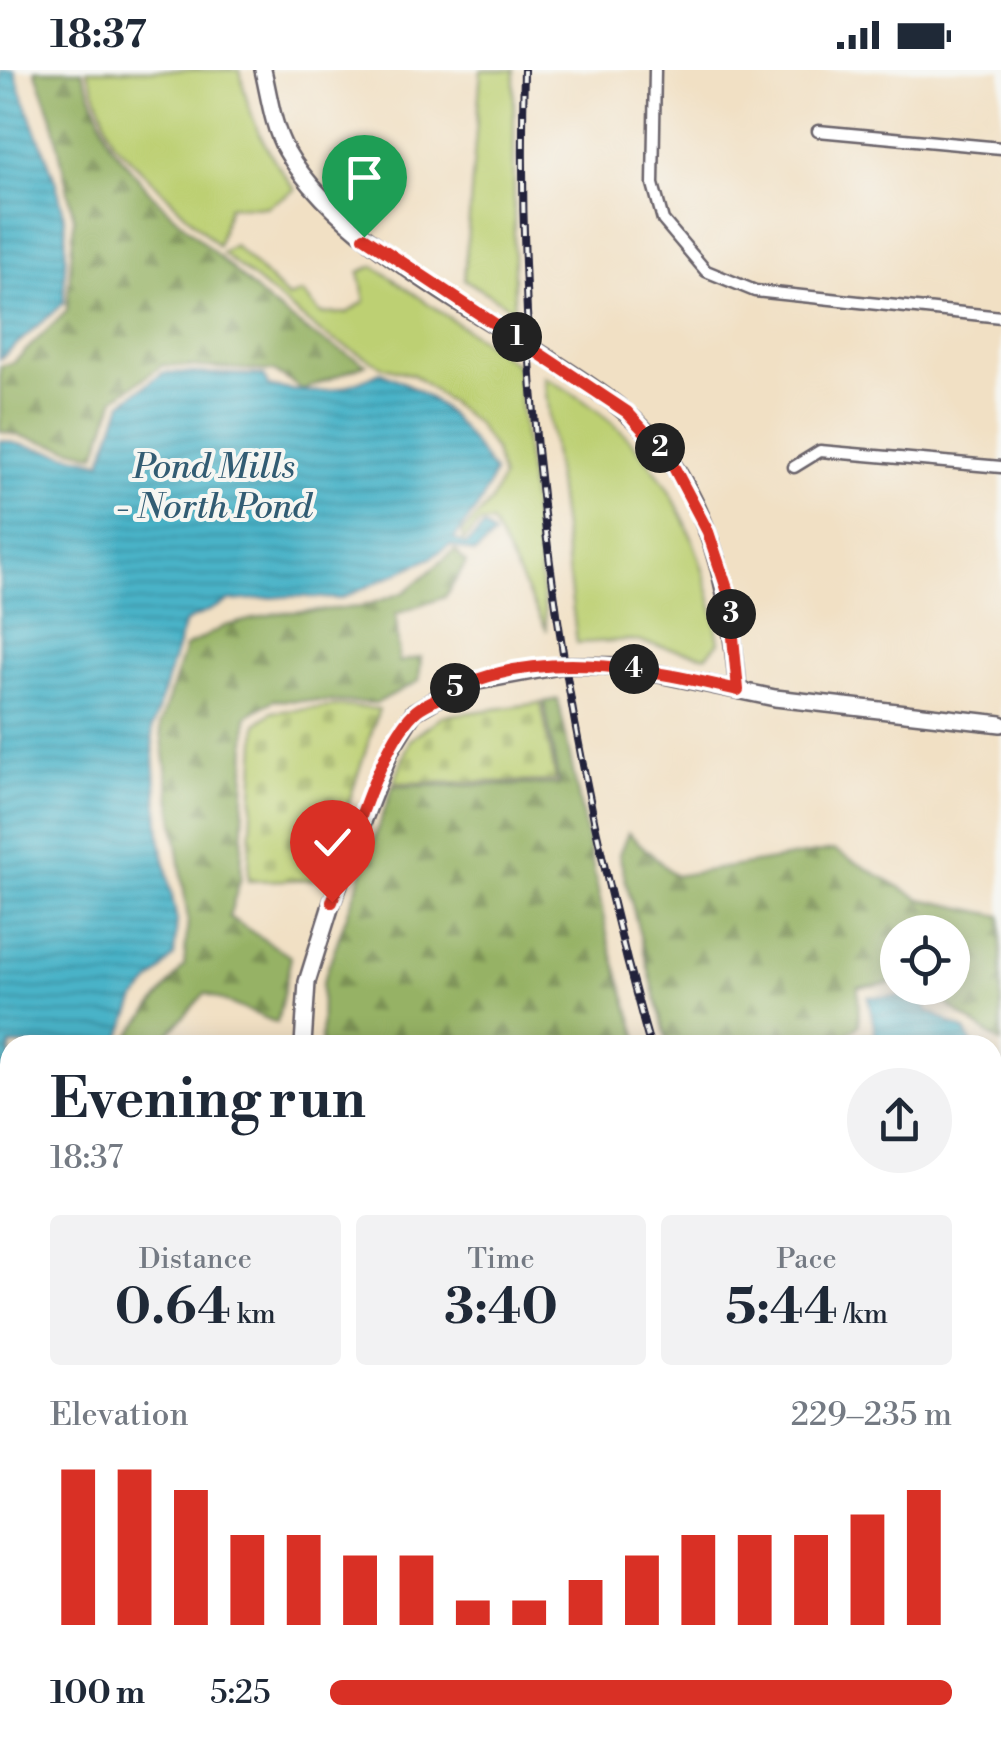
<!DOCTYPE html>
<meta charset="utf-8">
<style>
:root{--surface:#fff;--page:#f2f2f3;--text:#1f2937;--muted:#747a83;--accent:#d93025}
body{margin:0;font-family:"Libre Bodoni",serif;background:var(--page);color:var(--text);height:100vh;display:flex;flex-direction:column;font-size:38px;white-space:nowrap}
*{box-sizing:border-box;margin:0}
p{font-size:32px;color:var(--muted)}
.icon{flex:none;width:55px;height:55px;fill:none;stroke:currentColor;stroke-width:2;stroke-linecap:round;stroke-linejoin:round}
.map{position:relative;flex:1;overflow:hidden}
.sheet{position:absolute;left:0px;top:965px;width:1002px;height:715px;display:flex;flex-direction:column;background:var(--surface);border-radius:30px 30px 0 0;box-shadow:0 5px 25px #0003}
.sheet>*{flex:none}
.controls{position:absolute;left:880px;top:845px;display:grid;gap:20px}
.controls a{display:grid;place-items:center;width:90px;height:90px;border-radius:50%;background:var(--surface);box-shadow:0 5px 25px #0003;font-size:50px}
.pin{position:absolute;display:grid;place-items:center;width:85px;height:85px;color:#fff;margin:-102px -42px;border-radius:50% 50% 50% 0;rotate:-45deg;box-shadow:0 0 10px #0007}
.pin .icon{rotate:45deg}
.km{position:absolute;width:50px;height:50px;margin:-25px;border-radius:50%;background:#222;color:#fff;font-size:28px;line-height:50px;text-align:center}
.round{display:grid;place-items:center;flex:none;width:105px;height:105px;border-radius:52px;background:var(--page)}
.headline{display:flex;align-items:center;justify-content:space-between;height:170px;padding:0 50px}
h1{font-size:55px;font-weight:700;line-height:75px}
.metrics{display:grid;grid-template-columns:repeat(3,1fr);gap:15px;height:170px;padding:10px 50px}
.metrics div{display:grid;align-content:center;border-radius:10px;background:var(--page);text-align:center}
.metrics b{font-size:50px;font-weight:700}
.metrics small{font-size:28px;font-weight:400}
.metrics p{font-size:28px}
.chart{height:280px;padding:20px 50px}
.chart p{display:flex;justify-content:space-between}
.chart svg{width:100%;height:180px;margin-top:10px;stroke:var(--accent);stroke-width:6}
ul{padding:0 50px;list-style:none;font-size:32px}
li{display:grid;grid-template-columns:160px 120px 1fr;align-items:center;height:75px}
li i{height:25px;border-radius:12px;background:var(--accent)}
.status{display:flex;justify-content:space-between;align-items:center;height:70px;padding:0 50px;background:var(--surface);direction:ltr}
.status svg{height:28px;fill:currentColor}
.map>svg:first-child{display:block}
.green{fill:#bdd073;stroke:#707957;stroke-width:2.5}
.forest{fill:url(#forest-firs);stroke:#5c6a50;stroke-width:2.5}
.cemetery{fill:url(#cemetery-stones);stroke:#707957;stroke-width:2.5}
.water{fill:url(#water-rules);stroke:#366a82;stroke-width:2.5}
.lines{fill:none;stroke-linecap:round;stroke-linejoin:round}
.minor-casing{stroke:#6a646b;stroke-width:15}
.tertiary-casing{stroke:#6a646b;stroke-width:19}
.secondary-casing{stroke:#6a646b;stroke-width:20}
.minor{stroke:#fff;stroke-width:10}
.tertiary{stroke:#fff;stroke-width:14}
.secondary{stroke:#fff;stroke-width:15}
.rail-casing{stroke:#22223b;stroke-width:8}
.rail{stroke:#f6f6f2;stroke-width:4;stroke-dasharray:11;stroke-linecap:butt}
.route-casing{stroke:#fff;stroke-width:20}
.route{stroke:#d93025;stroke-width:12}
.labels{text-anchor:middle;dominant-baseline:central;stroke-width:8;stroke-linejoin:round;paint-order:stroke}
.water-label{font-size:35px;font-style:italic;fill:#325c73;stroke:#f6f6f2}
</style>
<div class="status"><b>18:37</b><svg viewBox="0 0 49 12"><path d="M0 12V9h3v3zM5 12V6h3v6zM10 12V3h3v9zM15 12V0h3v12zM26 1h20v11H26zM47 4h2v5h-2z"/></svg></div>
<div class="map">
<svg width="1001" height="1680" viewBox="0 0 1001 1680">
<defs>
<pattern id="forest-firs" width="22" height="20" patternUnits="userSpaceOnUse" patternTransform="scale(2.5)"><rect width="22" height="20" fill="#96b265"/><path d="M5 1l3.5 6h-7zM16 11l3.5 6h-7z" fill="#7a9054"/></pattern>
<pattern id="cemetery-stones" width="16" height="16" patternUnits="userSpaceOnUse" patternTransform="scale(2.5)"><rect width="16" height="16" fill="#bdd073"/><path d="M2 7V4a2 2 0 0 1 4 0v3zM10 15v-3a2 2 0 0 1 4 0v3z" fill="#a2b264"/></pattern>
<pattern id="water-rules" width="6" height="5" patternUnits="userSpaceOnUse" patternTransform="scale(2.5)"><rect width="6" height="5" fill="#49b3c8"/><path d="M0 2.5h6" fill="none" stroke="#3c91a4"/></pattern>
</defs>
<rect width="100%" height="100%" fill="#f6f6f2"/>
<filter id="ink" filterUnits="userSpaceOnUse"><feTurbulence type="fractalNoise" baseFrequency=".01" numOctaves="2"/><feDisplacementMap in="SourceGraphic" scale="20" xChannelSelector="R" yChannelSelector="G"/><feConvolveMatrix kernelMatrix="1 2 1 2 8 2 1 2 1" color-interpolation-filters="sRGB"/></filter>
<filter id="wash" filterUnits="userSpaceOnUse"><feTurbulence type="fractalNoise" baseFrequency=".0048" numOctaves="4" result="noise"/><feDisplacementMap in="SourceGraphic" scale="40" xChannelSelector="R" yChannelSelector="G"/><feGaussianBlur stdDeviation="2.25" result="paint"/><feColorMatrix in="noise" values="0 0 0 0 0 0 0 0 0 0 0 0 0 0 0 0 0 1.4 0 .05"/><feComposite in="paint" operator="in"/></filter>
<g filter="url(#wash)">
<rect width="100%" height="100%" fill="#f1e0c4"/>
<path class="green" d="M87,0H240C248,48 266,81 295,120L266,137L229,136L218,176L113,72Z
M481,0H514V240L464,209Z
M234,175L288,228L302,223L321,244L347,243L365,231L359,202L374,196L516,294L547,561L492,453L479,454L463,471L462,463L491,432L502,408L495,381L476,353L414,305L384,297L321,263L222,183Z
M544,307C654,363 701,454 719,572L706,586L631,570L577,573Z"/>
<path class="forest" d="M35,0H82L110,74L156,129L270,234L316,267L366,294L303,320L274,301L163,295L115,328L96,385L0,361V296L13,293L67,241L74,149L52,47Z
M455,480L466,493L445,527L396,544L399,592L421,587L419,611L376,633L274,630L247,646L241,807L229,847L291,887L277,953L205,923L168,964L127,969L184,896L188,849L160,655L185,577L225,556L277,543L361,537L405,522Z
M558,629L609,873L640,975H321L322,914L393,716L559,714L544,632Z
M628,763L675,806L834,780L921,829L1001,846V973L924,918H952V862H898L897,913L858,917L859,955L835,975H668L619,784Z"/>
<path class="cemetery" d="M541,633L556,711L394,713L410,670L442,646Z
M343,636L379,639L324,809L248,811L257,654L272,642Z"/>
<path class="water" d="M0,0H15C28,53 59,100 65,155C68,180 63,208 64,233L0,289Z
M164,302L264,305L268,316C317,326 335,324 380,302C444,329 454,347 494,402L482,431L454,469L466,475L484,457L494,466L475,483L450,475L431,488L340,529L293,526L229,531L185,552L152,660L160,767L177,851L174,886L136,929L117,975H10V1046L0,1050V370L101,392L122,333Z
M916,926L929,941L965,961L973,975H854L860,966H876L868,927Z
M992,1202L1001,1208V1649L992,1624Z"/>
</g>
<g filter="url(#ink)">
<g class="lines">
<defs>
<path id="minor" d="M655,0L653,114L663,150L706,201L755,221L1001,247
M818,61L1001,78
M794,397L820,381L1001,397
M0,1484L10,1485
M0,1632L10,1633
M768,1670L772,1680
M509,1680L510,1670"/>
<path id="tertiary" d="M0,1230L10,1226"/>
<path id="secondary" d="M263,0C269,25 273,58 286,80C337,170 474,239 560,296C600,322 641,348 669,389C719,461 730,535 738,619
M303,975L307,912L332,832L391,679L414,642L462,614L565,595L620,596L775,628L1001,654
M388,1680L389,1670"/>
</defs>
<use href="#minor" class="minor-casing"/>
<use href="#tertiary" class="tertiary-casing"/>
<use href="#secondary" class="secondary-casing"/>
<use href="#minor" class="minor"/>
<use href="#tertiary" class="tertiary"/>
<use href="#secondary" class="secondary"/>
<defs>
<path id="rail" d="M524,0C515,329 560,659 650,975
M948,1670L953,1680"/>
</defs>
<use href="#rail" class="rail-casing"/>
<use href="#rail" class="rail"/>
</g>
</g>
<g class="lines" filter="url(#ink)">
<defs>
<path id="route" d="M332,832C349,783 379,677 414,643C420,636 432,632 440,627C530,574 643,598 738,620L729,525L708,462L669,388L627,342L364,167"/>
</defs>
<use href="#route" class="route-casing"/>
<use href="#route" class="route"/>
</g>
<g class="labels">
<g class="water-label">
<text x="214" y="397">Pond Mills<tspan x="214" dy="40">- North Pond</tspan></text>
</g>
</g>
</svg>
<div class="controls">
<a><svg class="icon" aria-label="locate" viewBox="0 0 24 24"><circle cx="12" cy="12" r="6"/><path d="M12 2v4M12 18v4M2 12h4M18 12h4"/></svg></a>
</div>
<div class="pin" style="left:364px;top:167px;background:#1e9e55"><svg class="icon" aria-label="arrive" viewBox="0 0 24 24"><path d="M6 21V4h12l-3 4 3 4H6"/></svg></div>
<div class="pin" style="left:332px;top:832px;background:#d93025"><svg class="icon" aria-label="check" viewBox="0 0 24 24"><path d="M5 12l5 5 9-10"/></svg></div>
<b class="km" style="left:517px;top:267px">1</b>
<b class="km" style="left:660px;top:378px">2</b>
<b class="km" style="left:731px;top:544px">3</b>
<b class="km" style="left:634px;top:599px">4</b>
<b class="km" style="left:455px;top:618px">5</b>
<section class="sheet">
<div class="headline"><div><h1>Evening run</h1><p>18:37</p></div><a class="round"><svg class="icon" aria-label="share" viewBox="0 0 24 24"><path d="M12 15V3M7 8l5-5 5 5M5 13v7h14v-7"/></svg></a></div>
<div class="metrics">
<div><p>Distance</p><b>0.64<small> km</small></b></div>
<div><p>Time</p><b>3:40</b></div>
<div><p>Pace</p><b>5:44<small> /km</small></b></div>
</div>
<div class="chart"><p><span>Elevation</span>229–235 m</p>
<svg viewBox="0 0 160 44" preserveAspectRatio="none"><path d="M5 44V6M15 44V6M25 44V11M35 44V22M45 44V22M55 44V27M65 44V27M75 44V38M85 44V38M95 44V33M105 44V27M115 44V22M125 44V22M135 44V22M145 44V17M155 44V11"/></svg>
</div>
<ul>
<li><b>100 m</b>5:25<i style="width:100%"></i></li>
</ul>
</section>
</div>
